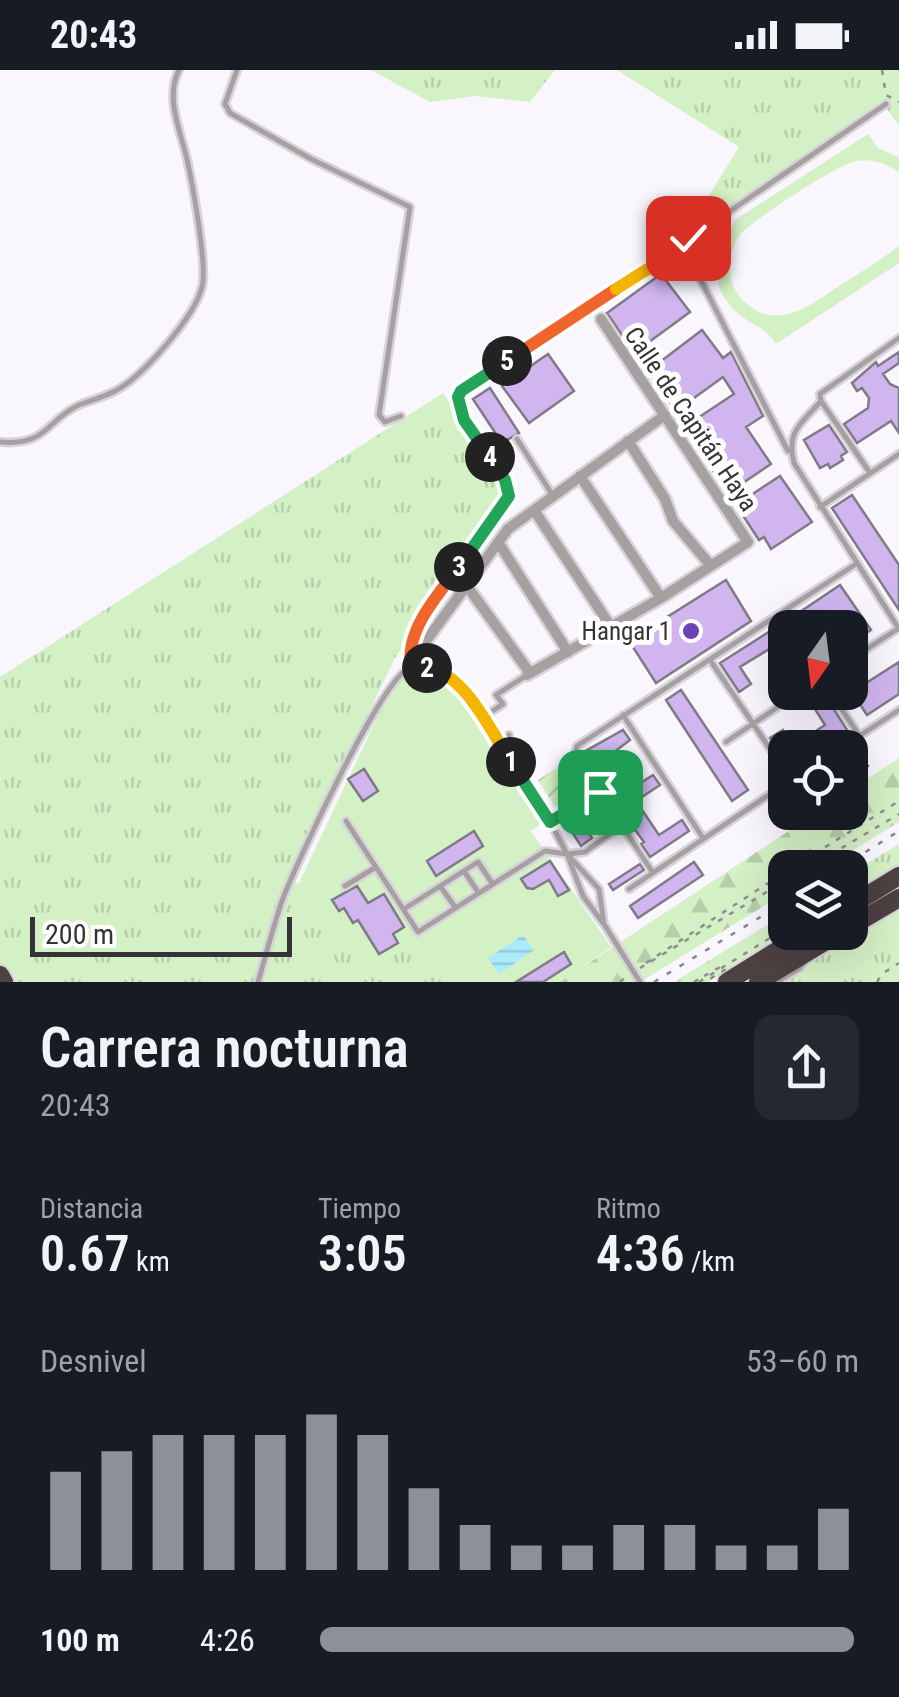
<!DOCTYPE html>
<html lang="es">
<meta charset="utf-8">
<style>
:root{--surface:#171b24;--page:#242831;--text:#f1f3f6;--muted:#9ea1a6;--accent:#8c9099}
body{margin:0;font-family:"Roboto Condensed",sans-serif;background:var(--page);color:var(--text);height:100vh;display:flex;flex-direction:column;font-size:38px;white-space:nowrap}
*{box-sizing:border-box;margin:0}
p{font-size:32px;color:var(--muted)}
.icon{flex:none;width:55px;height:55px;fill:none;stroke:currentColor;stroke-width:2;stroke-linecap:round;stroke-linejoin:round}
.map{position:relative;height:912px;overflow:hidden}
.side{display:flex;flex-direction:column;background:var(--surface);flex:1}
.side>*{flex:none}
.needle{width:65px;rotate:194deg}
.controls{position:absolute;left:768px;top:540px;display:grid;gap:20px}
.controls a{display:grid;place-items:center;width:100px;height:100px;border-radius:20px;background:var(--surface);box-shadow:0 10px 40px #0002;font-size:50px}
.scale{position:absolute;left:30px;bottom:25px;width:262px;box-sizing:border-box;padding-left:10px;border:5px solid #353338;border-top:0;font-size:28px;line-height:35px;white-space:nowrap;color:#353338;-webkit-text-stroke:8px #fff;paint-order:stroke}
.pin{position:absolute;display:grid;place-items:center;width:85px;height:85px;color:#fff;margin:-42px;border-radius:20px;box-shadow:0 5px 15px #0006}
.km{position:absolute;width:50px;height:50px;margin:-25px;border-radius:50%;background:#222;color:#fff;font-size:28px;line-height:50px;text-align:center}
.round{display:grid;place-items:center;flex:none;width:105px;height:105px;border-radius:20px;background:var(--page)}
.headline{display:flex;align-items:center;justify-content:space-between;height:170px;padding:0 40px}
h1{font-size:55px;font-weight:600;line-height:75px}
.stats{display:grid;grid-template-columns:repeat(3,1fr);gap:15px;height:170px;padding:10px 40px}
.stats div{display:grid;align-content:center}
.stats b{font-size:50px;font-weight:600}
.stats small{font-size:28px;font-weight:400}
.stats p{font-size:28px}
.chart{height:280px;padding:20px 40px}
.chart p{display:flex;justify-content:space-between}
.chart svg{width:100%;height:180px;margin-top:10px;stroke:var(--accent);stroke-width:6}
ul{padding:0 40px;list-style:none;font-size:32px}
li{display:grid;grid-template-columns:160px 120px 1fr;align-items:center;height:75px}
li i{height:25px;border-radius:12px;background:var(--accent)}
.status{display:flex;justify-content:space-between;align-items:center;height:70px;padding:0 50px;background:var(--surface);direction:ltr}
.status svg{height:28px;fill:currentColor}
.map>svg:first-child{display:block}
.grass{fill:url(#grass-tufts)}
.forest{fill:url(#forest-firs)}
.garden{fill:url(#garden-furrows)}
.pitch{fill:#d4f0c5}
.water{fill:url(#water-rules)}
.building{fill:#d0b5ef;stroke:#7f7b86;stroke-width:2.5}
.lines{fill:none;stroke-linecap:round;stroke-linejoin:round}
.lane-casing{stroke:#d6d3da;stroke-width:10}
.street-casing{stroke:#d6d3da;stroke-width:15}
.highway-casing{stroke:#d6d3da;stroke-width:22}
.path{stroke:#908e94;stroke-width:2.5;stroke-dasharray:5 8;stroke-linecap:butt}
.lane{stroke:#a7a0a1;stroke-width:5}
.street{stroke:#a7a0a1;stroke-width:10}
.highway{stroke:#4d4142;stroke-width:18}
.rail{stroke:#88858b;stroke-width:2.5;stroke-dasharray:5 10;stroke-linecap:butt}
.path-bridge{stroke:#908e94;stroke-width:2.5;stroke-dasharray:5 8;stroke-linecap:butt}
.split-1-casing{stroke:#fff;stroke-width:20}
.split-2-casing{stroke:#fff;stroke-width:20}
.split-3-casing{stroke:#fff;stroke-width:20}
.split-4-casing{stroke:#fff;stroke-width:20}
.split-5-casing{stroke:#fff;stroke-width:20}
.split-6-casing{stroke:#fff;stroke-width:20}
.split-7-casing{stroke:#fff;stroke-width:20}
.split-1{stroke:#22a559;stroke-width:12}
.split-2{stroke:#f5b400;stroke-width:12}
.split-3{stroke:#f0652b;stroke-width:12}
.split-4{stroke:#22a559;stroke-width:12}
.split-5{stroke:#22a559;stroke-width:12}
.split-6{stroke:#f0652b;stroke-width:12}
.split-7{stroke:#f5b400;stroke-width:12}
.poi-dot{fill:#6a43bb;stroke:#fff;stroke-width:4}
.labels{text-anchor:middle;dominant-baseline:central;stroke-width:10;stroke-linejoin:round;paint-order:stroke}
.street-label{font-size:25px;fill:#353338;stroke:#fff}
.poi-label{font-size:25px;fill:#353338;stroke:#fff;text-anchor:end}
</style>
<div class="status"><b>20:43</b><svg viewBox="0 0 49 12"><path d="M0 12V9h3v3zM5 12V6h3v6zM10 12V3h3v9zM15 12V0h3v12zM26 1h20v11H26zM47 4h2v5h-2z"/></svg></div>
<div class="map">
<svg width="899" height="912" viewBox="0 0 899 912">
<defs>
<pattern id="grass-tufts" width="24" height="20" patternUnits="userSpaceOnUse" patternTransform="scale(2.5)"><rect width="24" height="20" fill="#d4f0c5"/><path d="M3 7l-1-3M5 7V3M7 7l1-3M15 17l-1-3M17 17v-4M19 17l1-3" fill="none" stroke="#b7ceaa"/></pattern>
<pattern id="forest-firs" width="22" height="20" patternUnits="userSpaceOnUse" patternTransform="scale(2.5)"><rect width="22" height="20" fill="#d4f0c5"/><path d="M5 1l3.5 6h-7zM16 11l3.5 6h-7z" fill="#b7ceaa"/></pattern>
<pattern id="garden-furrows" width="10" height="10" patternUnits="userSpaceOnUse" patternTransform="scale(2.5)"><rect width="10" height="10" fill="#d4f0c5"/><path d="M-1 1l2-2M0 10L10 0M9 11l2-2" fill="none" stroke="#b7ceaa"/></pattern>
<pattern id="water-rules" width="6" height="5" patternUnits="userSpaceOnUse" patternTransform="scale(2.5)"><rect width="6" height="5" fill="#abebfd"/><path d="M0 2.5h6" fill="none" stroke="#94cada"/></pattern>
</defs>
<rect width="100%" height="100%" fill="#f9f6fe"/>
<path class="grass" d="M371,0H555L530,32L475,26L430,32Z
M617,0H899V55L881,31L719,145L703,135L739,77Z
M443,323L500,410L502,424L497,438L395,588L289,809L316,824L368,900L420,866L469,912H0V607Z
M899,774V797L850,826V804Z
M899,840V912H777Z
M785,844V860L781,865L709,912H674Z"/>
<path class="forest" d="M899,688V752L826,797L785,798V823L640,912H560L816,743L850,742V720Z"/>
<path class="garden" d="M572,688L594,721L559,743L538,710Z"/>
<path class="pitch" d="M868,64L878,78L899,87V102C887,94 871,88 856,91C835,96 763,144 746,159C740,164 735,171 733,178C727,195 729,215 741,228C774,265 811,235 842,214C861,202 881,190 899,176V193L776,274C765,257 755,257 740,245C706,219 712,177 738,148Z
M420,601L454,613L541,754L531,761L611,877L560,912H469L420,867L368,901L316,824L298,815L379,644L404,606Z"/>
<path class="water" d="M523,865L534,880L499,904L488,888Z"/>
<path class="building" d="M661,204L690,242L634,283L607,243Z
M702,260L723,288L731,282L763,346L746,357L771,394L728,423L684,357L734,324L723,307L676,341L648,301Z
M899,282V293L883,304L890,314L899,318V363L891,351L857,373L844,354L868,338L869,328L862,318L857,321L852,313L876,292L878,296Z
M548,284L574,321L529,353L502,316Z
M490,318L519,363L502,373L473,329Z
M829,355L847,382L841,386L843,390L830,398L828,394L820,398L804,370Z
M780,406L812,452L771,479L764,467L759,470L736,435Z
M852,425L899,495V540L832,438Z
M726,510L751,551L656,613L629,571Z
M840,515L871,560L850,574V558H798L791,548Z
M778,556L785,566V594L774,576L740,597L751,614L739,622L720,593Z
M899,592V624L867,645L852,622Z
M681,620L748,720L732,731L666,630Z
M828,630L847,660L820,678H785V690L770,668L783,660L793,676L825,655L815,639Z
M623,660L630,670L606,688L628,721L653,705L660,715L636,731L659,765L682,750L689,761L650,787L641,774L644,772L612,729L615,727L594,695L591,697L582,683Z
M860,685L868,696L850,708V692Z
M364,699L378,721L363,731L348,709Z
M576,744L592,768L581,776L565,751Z
M474,761L483,776L436,806L427,791Z
M550,791L569,820L558,826L549,810L533,819L527,818L521,809Z
M694,792L703,805L638,848L630,836Z
M640,794L644,800L613,820L609,814Z
M357,816L368,833L384,824L404,857L393,864L398,873L379,884L358,850L353,853L344,838L339,841L332,830Z
M564,882L571,894L543,912H516Z"/>
<g class="lines">
<defs>
<path id="lane" d="M237,0L225,34L230,43L311,89L410,137L379,345L385,352L401,346
M677 177a9 9 0 1 1 18 0a9 9 0 1 1-18 0Z
M692,171L720,148L886,34
M688,185L788,381
M821,331C801,354 786,361 794,393L899,559
M517,369L553,426
M0,372C48,376 46,350 79,335C91,330 104,327 115,321C142,308 195,246 202,217C208,196 191,105 185,81C178,56 166,25 179,0
M870,403L821,331L820,324L899,268
M820,437L899,384
M778,545L787,558
M710,590L785,701
M850,590L899,558
M411,597L410,575L417,560L509,426C501,395 450,350 461,321L678,180
M830,622L859,665
M623,645L703,768
M482,648L503,634L496,625L527,605
M726,672L800,622
M499,673L509,665
M841,678L899,640
M346,751L418,862L545,781L567,784L583,826L603,853
M550,752L600,722
M567,784L585,782L622,755
M464,801L478,822
M653,803L575,684L577,676L856,494
M345,816L376,797
M440,816L455,837
M629,819L785,714
M404,839L478,792L492,813
M258,912C266,885 273,857 282,831C295,796 383,605 411,597C429,592 447,604 460,615L550,752L567,784L599,819L604,854L640,912
M777,912L800,898L806,890"/>
<path id="street" d="M628,371L665,429L673,451L711,496
M580,406L661,528
M534,440L611,557
M498,472L568,582
M467,516L530,603
M423,575L508,459L665,345
M527,605L661,528L748,472L601,249"/>
<path id="highway" d="M850,836L899,806
M850,857L899,828
M0,905L4,912
M727,912L807,862
M758,912L841,862"/>
</defs>
<use href="#lane" class="lane-casing"/>
<use href="#street" class="street-casing"/>
<use href="#highway" class="highway-casing"/>
<path class="path" d="M882,0L886,25L899,32
M792,798L899,731
M808,798L899,744
M776,863L785,857
M646,893L785,802
M640,898L785,811
M620,912L629,904
M694,912L704,906
M699,912L778,863
M877,912L882,904L899,893"/>
<use href="#lane" class="lane"/>
<use href="#street" class="street"/>
<use href="#highway" class="highway"/>
<path class="rail" d="M840,798L899,761
M654,912L785,832"/>
<path class="path-bridge" d="M704,906L722,896L726,899L708,910L710,912"/>
</g>
<g class="lines">
<defs>
<path id="split-1" d="M511,692L550,752L600,722"/>
<path id="split-2" d="M427,598C465,603 491,662 511,692"/>
<path id="split-3" d="M427,598L411,597C405,560 438,525 459,497"/>
<path id="split-4" d="M459,497L509,426L505,410L490,387"/>
<path id="split-5" d="M490,387L464,350L458,327L461,321L507,291"/>
<path id="split-6" d="M507,291L616,219"/>
<path id="split-7" d="M616,219L678,180L680,170L688,168"/>
</defs>
<use href="#split-1" class="split-1-casing"/>
<use href="#split-2" class="split-2-casing"/>
<use href="#split-3" class="split-3-casing"/>
<use href="#split-4" class="split-4-casing"/>
<use href="#split-5" class="split-5-casing"/>
<use href="#split-6" class="split-6-casing"/>
<use href="#split-7" class="split-7-casing"/>
<use href="#split-1" class="split-1"/>
<use href="#split-2" class="split-2"/>
<use href="#split-3" class="split-3"/>
<use href="#split-4" class="split-4"/>
<use href="#split-5" class="split-5"/>
<use href="#split-6" class="split-6"/>
<use href="#split-7" class="split-7"/>
</g>
<circle class="poi-dot" cx="691" cy="561" r="10"/>
<g class="labels">
<g class="street-label">
<text transform="translate(691 349) rotate(56)">Calle de Capitán Haya</text>
</g>
<g class="poi-label">
<text x="671" y="561">Hangar 1</text>
</g>
</g>
</svg>
<div class="controls">
<a><svg class="needle" viewBox="-14 -14 28 28"><path d="M0-13l5 13h-10z" fill="#e53935"/><path d="M0 13l5-13h-10z" fill="#9ea1a6"/></svg></a>
<a><svg class="icon" aria-label="locate" viewBox="0 0 24 24"><circle cx="12" cy="12" r="6"/><path d="M12 2v4M12 18v4M2 12h4M18 12h4"/></svg></a>
<a><svg class="icon" aria-label="layers" viewBox="0 0 24 24"><path d="M12 4l9 5-9 5-9-5zM3 14l9 5 9-5"/></svg></a>
</div>
<div class="scale">200 m</div>
<div class="pin" style="left:600px;top:722px;background:#1e9e55"><svg class="icon" aria-label="arrive" viewBox="0 0 24 24"><path d="M6 21V4h12l-3 4 3 4H6"/></svg></div>
<div class="pin" style="left:688px;top:168px;background:#d93025"><svg class="icon" aria-label="check" viewBox="0 0 24 24"><path d="M5 12l5 5 9-10"/></svg></div>
<b class="km" style="left:511px;top:692px">1</b>
<b class="km" style="left:427px;top:598px">2</b>
<b class="km" style="left:459px;top:497px">3</b>
<b class="km" style="left:490px;top:387px">4</b>
<b class="km" style="left:507px;top:291px">5</b>
</div>
<section class="side">
<div class="headline"><div><h1>Carrera nocturna</h1><p>20:43</p></div><a class="round"><svg class="icon" aria-label="share" viewBox="0 0 24 24"><path d="M12 15V3M7 8l5-5 5 5M5 13v7h14v-7"/></svg></a></div>
<div class="stats">
<div><p>Distancia</p><b>0.67<small> km</small></b></div>
<div><p>Tiempo</p><b>3:05</b></div>
<div><p>Ritmo</p><b>4:36<small> /km</small></b></div>
</div>
<div class="chart"><p><span>Desnivel</span>53–60 m</p>
<svg viewBox="0 0 160 44" preserveAspectRatio="none"><path d="M5 44V20M15 44V15M25 44V11M35 44V11M45 44V11M55 44V6M65 44V11M75 44V24M85 44V33M95 44V38M105 44V38M115 44V33M125 44V33M135 44V38M145 44V38M155 44V29"/></svg>
</div>
<ul>
<li><b>100 m</b>4:26<i style="width:99%"></i></li>
</ul>
</section>
